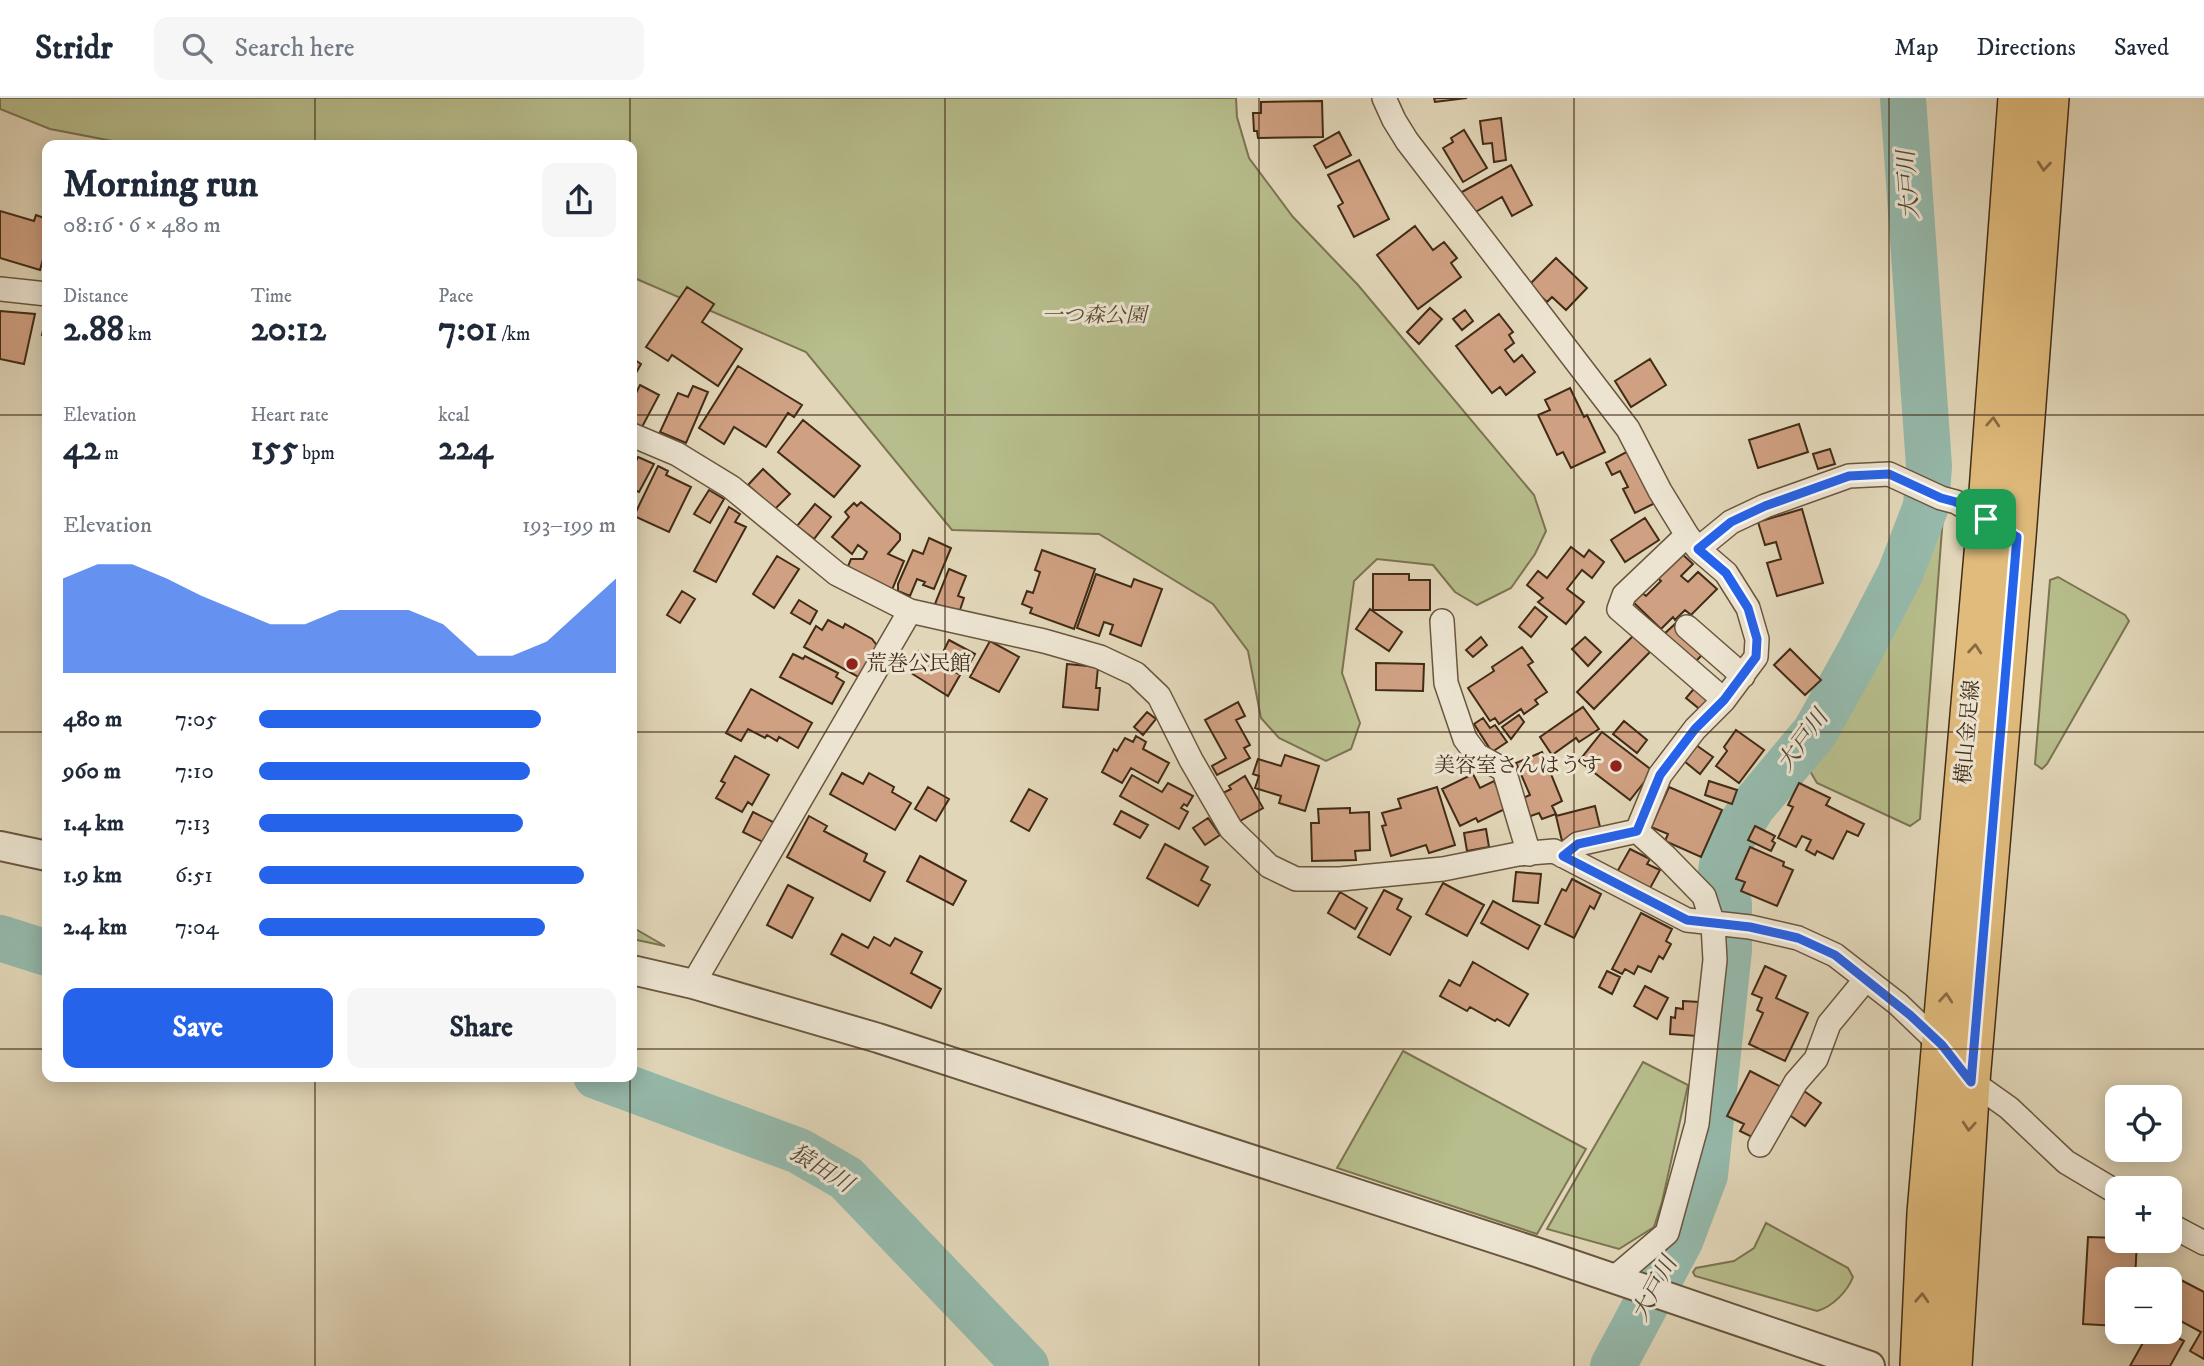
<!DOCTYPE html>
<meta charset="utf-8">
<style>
:root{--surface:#fff;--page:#f6f6f7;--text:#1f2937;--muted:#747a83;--line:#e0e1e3;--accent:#2563eb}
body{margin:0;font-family:"IM FELL DW Pica","Noto Serif JP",serif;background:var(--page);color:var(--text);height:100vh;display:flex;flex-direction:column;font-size:26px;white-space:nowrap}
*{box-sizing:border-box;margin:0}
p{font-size:23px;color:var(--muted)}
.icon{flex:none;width:38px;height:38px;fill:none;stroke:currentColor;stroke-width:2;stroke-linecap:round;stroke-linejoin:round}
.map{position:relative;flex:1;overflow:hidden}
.side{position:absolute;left:42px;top:42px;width:595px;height:942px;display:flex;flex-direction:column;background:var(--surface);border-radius:14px;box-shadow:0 4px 18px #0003}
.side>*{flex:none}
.tools{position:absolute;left:2105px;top:987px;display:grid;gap:14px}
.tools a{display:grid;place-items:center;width:77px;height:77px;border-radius:14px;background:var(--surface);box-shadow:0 4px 18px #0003;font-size:35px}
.pin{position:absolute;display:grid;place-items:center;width:60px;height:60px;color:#fff;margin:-30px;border-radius:14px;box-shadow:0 4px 10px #0006}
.round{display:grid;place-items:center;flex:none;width:74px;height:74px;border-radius:14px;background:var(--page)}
.head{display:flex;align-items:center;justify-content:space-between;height:119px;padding:0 21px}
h1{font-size:38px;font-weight:700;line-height:52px}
.stats{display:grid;grid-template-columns:repeat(3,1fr);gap:10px;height:119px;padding:7px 21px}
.stats div{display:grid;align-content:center}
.stats b{font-size:35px;font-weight:700}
.stats small{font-size:19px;font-weight:400}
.stats p{font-size:19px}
.chart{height:196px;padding:14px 21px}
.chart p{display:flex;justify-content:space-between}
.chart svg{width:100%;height:126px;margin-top:7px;fill:var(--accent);opacity:.7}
.cta{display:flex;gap:14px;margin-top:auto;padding:14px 21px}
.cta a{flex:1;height:80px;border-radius:14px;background:var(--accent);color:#fff;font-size:28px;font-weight:700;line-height:80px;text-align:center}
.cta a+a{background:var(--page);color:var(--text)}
ul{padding:0 21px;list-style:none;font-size:23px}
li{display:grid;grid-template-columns:112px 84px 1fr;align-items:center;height:52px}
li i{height:18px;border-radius:9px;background:var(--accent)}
header{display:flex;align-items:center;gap:42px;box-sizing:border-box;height:98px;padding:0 35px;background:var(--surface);border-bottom:2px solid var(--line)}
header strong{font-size:33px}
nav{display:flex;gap:38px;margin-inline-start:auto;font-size:24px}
.search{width:490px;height:63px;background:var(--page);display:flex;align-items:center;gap:18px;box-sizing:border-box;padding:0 24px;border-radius:14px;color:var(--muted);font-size:26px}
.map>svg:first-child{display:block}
.green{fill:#b7bd8c;stroke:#7c7451;stroke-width:2}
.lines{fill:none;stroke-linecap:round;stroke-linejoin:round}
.river{stroke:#95b9ab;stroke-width:46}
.building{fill:#cfa081;stroke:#422c16;stroke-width:2}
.minor-casing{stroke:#6a563e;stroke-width:26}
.tertiary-casing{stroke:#6a563e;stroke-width:32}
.primary-casing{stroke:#422c16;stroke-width:40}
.minor{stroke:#ece4d1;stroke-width:23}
.tertiary{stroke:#ece4d1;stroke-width:28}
.primary{stroke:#e0bb7c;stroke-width:37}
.oneway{stroke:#896c44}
.route-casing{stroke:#fff;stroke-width:14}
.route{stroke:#2563eb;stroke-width:9}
.grid{fill:none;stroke:#422c16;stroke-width:2;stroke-opacity:0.55}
.poi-dot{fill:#8f2418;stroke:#ece4d1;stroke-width:2.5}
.labels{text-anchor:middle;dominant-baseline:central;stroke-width:6;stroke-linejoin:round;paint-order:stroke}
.park-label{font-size:21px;font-style:italic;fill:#59492e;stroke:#ece4d1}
.poi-label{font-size:21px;fill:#422c16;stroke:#ece4d1;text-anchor:start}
.street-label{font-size:21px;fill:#422c16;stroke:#ece4d1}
.water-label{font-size:23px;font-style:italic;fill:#534834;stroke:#ece4d1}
</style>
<header>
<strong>Stridr</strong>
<div class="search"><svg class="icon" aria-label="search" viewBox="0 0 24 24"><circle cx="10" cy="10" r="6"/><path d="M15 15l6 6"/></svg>Search here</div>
<nav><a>Map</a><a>Directions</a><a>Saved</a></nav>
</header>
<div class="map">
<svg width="2204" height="1268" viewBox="0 0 2204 1268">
<rect width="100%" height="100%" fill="#e1d6b8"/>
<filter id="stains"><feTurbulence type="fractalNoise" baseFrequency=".00286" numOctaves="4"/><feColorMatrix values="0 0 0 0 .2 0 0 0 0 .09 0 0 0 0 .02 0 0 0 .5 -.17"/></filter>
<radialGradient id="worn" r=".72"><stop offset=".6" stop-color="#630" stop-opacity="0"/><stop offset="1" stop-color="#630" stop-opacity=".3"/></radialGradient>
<path class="green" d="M0,0H1236L1237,19L1249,60L1293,119L1358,187L1534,397L1546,433L1535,456L1511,490L1477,507L1455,494L1433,467L1377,461L1354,483L1342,575L1360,625L1351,651L1326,663L1279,640L1261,620L1248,553L1213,506L1099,436L952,432L806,254L632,179V47H133L50,31L0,11Z
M1943,418L1920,721L1910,728L1817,685L1810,673C1855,591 1906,509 1935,419Z
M2058,479L2125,517L2129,523L2047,666L2042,671L2035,666L2050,482Z
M632,829L665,848L632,841Z
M1403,953L1586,1051L1537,1136L1337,1070Z
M1643,964L1688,987L1662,1104L1654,1129L1619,1151L1547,1131Z
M1766,1125L1848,1170L1853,1179C1847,1194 1832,1209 1817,1213L1695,1178L1693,1174L1696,1170L1734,1163L1754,1150Z"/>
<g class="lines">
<path class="river" d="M0,840L47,855
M596,978L799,1053L846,1080L1026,1268
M1613,1268L1680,1143L1705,1077L1729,852V806L1720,780L1724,753L1753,708L1815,634L1859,555L1900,476L1926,408L1929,368L1903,0"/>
</g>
<path class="building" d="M1434,0H1467L1435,4Z
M1322,3L1323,39L1258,40L1257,33H1254L1253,15H1261V4Z
M1501,20L1506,62L1494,64L1492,45L1483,46L1480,23Z
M1464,32L1487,70L1463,84L1443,50L1453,44L1451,40Z
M1339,34L1351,57L1326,70L1314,48Z
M1359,62L1389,121L1354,139L1338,108L1343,105L1328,77Z
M1511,67L1532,107L1512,118L1502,99L1472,116L1460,95Z
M0,113L34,123L36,117L47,121V147L40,172L0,160Z
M1415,128L1433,152L1444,144L1457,160L1451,165L1461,179L1418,211L1377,157Z
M1556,160L1587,190L1566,212L1552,199L1547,204L1529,187Z
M687,189L714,206L702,224L742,251L718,288L672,257L668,263L646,249Z
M1430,210L1442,221L1419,246L1407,234Z
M1465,212L1473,223L1462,232L1453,221Z
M0,213L35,216L24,266L0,261Z
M47,216V238L42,237Z
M1499,216L1513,234L1509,237L1514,245L1505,252L1514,264L1522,257L1535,274L1506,297L1500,289L1492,295L1456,248Z
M632,260L641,266L632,282Z
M1650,261L1666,287L1631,309L1615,283Z
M738,268L802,307L794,319L788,315L766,349L734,329L724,346L699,330Z
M640,287L659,297L642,329L632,324V303Z
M693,288L708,294L686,345L660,334L678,295L688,299Z
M1570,290L1584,319L1587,317L1605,354L1571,370L1563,354L1557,357L1538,317L1550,312L1545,302Z
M803,322L860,368L834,399L778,354Z
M1799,326L1808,354L1758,370L1749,342Z
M1830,351L1835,366L1818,371L1813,356Z
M1630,352L1657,404L1635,415L1623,391L1628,389L1620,373L1612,377L1606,365Z
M638,359L654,366L639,394L632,391V371Z
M658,368L668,373L666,377L691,389L669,434L634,418Z
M763,371L790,396L775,411L748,387Z
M709,392L724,401L710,425L694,416Z
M861,404L900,436V442L888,456L904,463L892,492L847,471L851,461H863L867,454L858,447L852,456L832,439L849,419L845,414L854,405L857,408Z
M815,406L831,419L814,441L797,428Z
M729,409L740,416L735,424L746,429L716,484L694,473Z
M1802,411L1823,485L1777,498L1767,465L1781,461L1776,444L1765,447L1758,424Z
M1645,420L1659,442L1625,464L1611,442Z
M929,440L951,450L934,491L923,487L925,484L917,481L910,498L898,493V486L913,452L923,456Z
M1571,449L1584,459L1589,452L1604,464L1592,480L1582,472L1567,491L1584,504L1566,526L1538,504L1543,500L1527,487L1538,473L1547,480Z
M1042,452L1095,471L1074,531L1030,515L1032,510L1022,506L1027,493L1033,495L1040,474L1035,472Z
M1680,454L1693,466L1681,478L1688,484L1698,474L1717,491L1691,517L1685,512L1675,522L1673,519L1661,531L1631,502L1640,493L1646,498L1661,483L1656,478Z
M777,458L799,471L774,510L753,496Z
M949,471L966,478L958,498L964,500L959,515L935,506Z
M1096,476L1131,489L1134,481L1162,491L1141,548L1110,536L1113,527L1104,524L1099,538L1077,530Z
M1373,476H1409V482H1430V512H1373Z
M682,493L695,501L680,525L667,517Z
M799,502L817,513L810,526L791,515Z
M1535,509L1547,519L1531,539L1519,529Z
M1370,511L1402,534L1389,553L1356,531Z
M828,522L843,530L845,526L872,541L879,550L862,581L804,549L816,528L822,532Z
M1675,526L1704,555L1693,566L1663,537Z
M1633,538L1650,554L1594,611L1577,594Z
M1481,539L1487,547L1473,559L1466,552Z
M1585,539L1601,554L1588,568L1572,551Z
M949,542L975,556L965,574L940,560Z
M990,543L1019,559L999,594L970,579Z
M1522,549L1533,564L1528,567L1547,594L1535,602L1538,606L1524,616L1521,611L1499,626L1495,620L1490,623L1468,590L1494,573L1492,569Z
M1790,551L1821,582L1805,597L1774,567Z
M919,553L960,577L948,598L911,575L917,564L913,562Z
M793,556L803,561L805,558L838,575L836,579L844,584L832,606L780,579Z
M1376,565L1424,566L1423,593L1376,592Z
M1067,566L1098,569L1096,590H1100L1098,612L1063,609Z
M1698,586L1714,599L1702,613L1686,600Z
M751,591L812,625L798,650L779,639L777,643L767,637L765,640L748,631L741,643L726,635Z
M1238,604L1245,618L1236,622L1250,647L1244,650L1250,660L1217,677L1212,668L1226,660L1205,622Z
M1583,609L1599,631L1579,644L1576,640L1552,657L1540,639Z
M1147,614L1156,621L1143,637L1134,629Z
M1519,617L1524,624L1511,641L1502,629Z
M1483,620L1490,630L1495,627L1507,644L1492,654L1474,626Z
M1624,623L1647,642L1637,655L1613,636Z
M1736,632L1764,652L1739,685L1716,668L1727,653L1724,649Z
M1602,634L1653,673L1630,702L1579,663Z
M1136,638L1146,644L1143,651L1169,665L1158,685L1131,670L1122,685L1102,674L1114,651L1117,653L1125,640L1133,644Z
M1696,647L1713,659L1700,676L1684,663Z
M1542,654L1562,703L1552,708L1556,716L1542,721L1539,715L1528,719L1521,701L1530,697L1516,665Z
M1285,657L1319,668L1305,713L1279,705L1281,698L1255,690L1259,678L1253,676L1258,661L1281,668Z
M735,658L769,677L752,707L748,704L742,714L716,700L725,685L721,683Z
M842,675L863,686L869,675L894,689L892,694L911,705L895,732L830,696Z
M1473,676L1480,690L1494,683L1507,710L1478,724L1476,720L1460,728L1442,691Z
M1132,677L1162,694L1168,685L1193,698L1187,708L1184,706L1181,710L1188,714L1179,731L1120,698Z
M1245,678L1263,710L1240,723L1223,695L1231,691L1229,688Z
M1709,683L1737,692L1732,706L1705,697Z
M1799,685L1830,700L1826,707L1864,726L1858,738L1847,733L1833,761L1817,753L1815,757L1806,752L1811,742L1802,738L1796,749L1778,740L1793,709L1788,707Z
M928,689L949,701L936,723L915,711Z
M1437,689L1455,747L1429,755L1426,747L1391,758L1382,728L1386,727L1382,715L1401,710L1398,701Z
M1669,689L1722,712L1701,759L1665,743L1668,736L1651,729Z
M1029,691L1047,701L1029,733L1011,723Z
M1595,708L1601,733L1562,743L1556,718Z
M1350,710V715L1369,714L1370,752L1355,753L1356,762L1312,763L1311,725H1319L1318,711Z
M1121,713L1148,727L1140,740L1114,726Z
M753,714L775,725L765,745L743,734Z
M809,718L827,728L824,733L867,756L864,763L885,774L870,803L787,759Z
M1208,720L1220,737L1205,747L1193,730Z
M1755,728L1775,738L1772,743L1775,745L1771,753L1748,742Z
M1486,731L1489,749L1467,753L1464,735Z
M1165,746L1208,769L1201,782L1210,787L1198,808L1147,780Z
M1750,749L1784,764L1783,768L1793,772L1777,808L1741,793L1745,784L1736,781Z
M1630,751L1650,761L1647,766L1660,772L1649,792L1617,774Z
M920,758L966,783L953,807L907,783Z
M1516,774L1541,776L1538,805L1513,803Z
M1572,781L1601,796L1594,811L1590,808L1574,840L1545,826L1562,791L1566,793Z
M1443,785L1484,807L1467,838L1426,816Z
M788,787L813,800L792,840L767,827Z
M1384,792L1402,801L1397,811L1411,819L1390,857L1358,839Z
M1340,794L1367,810L1355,831L1328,815Z
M1493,803L1540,828L1528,851L1481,825Z
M1641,815L1672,831L1666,843L1671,846L1663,861L1659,858L1651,874L1638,868L1634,876L1625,871L1622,876L1612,871Z
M842,836L868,850L874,839L890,848L895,840L922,854L911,875L941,891L931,910L831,856Z
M1473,864L1528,896L1509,928L1497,921L1495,923L1470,909L1467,913L1440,898L1449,882L1460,888Z
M1765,868L1786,878L1776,900L1808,915L1785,963L1749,946L1763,915L1757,912L1762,900L1752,896Z
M1607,873L1620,879L1612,896L1599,889Z
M1645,888L1668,900L1657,921L1634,908Z
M1683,903L1699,904L1697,938L1670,936L1671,919L1675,920L1676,910L1683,911Z
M1750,973L1781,989L1758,1042L1740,1033L1744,1026L1727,1018Z
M1804,993L1821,1005L1805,1028L1788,1016Z
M2088,1139L2118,1140V1143H2137L2135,1181H2118V1228L2083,1226Z
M2177,1180L2204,1194V1261L2190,1253L2201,1234L2179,1222L2171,1236L2184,1243L2170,1268H2130L2149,1234L2166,1235L2170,1234V1229L2176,1218L2170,1214V1193Z"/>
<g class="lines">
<defs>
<path id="minor" d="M1384,0L1394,22L1407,43L1628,331L1660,393L1687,437L1698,451L1726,475L1748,510L1757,541L1756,559L1724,602L1695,631L1660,677L1637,733L1578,746L1563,758
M0,191L47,196
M632,337L677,356L731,389L837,476L910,513L1044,543L1100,559L1136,576L1159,598L1191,662L1231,731L1269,768L1296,781H1340L1443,771L1518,756L1554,753L1687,822L1750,829L1798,840L1835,857L1898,906L1945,951
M1687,437L1624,497L1619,511L1724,602
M1698,451L1731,424L1765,408L1849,378L1889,376L1941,400L1956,404L1993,425
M1442,523L1446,585L1465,641L1477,657L1504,672L1529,756
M1687,529L1743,578
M693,886L910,513
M1966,977L1971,983L2009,1010L2066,1064L2118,1095
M1760,1047L1796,984L1816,961L1829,926L1866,881
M2170,1127L2204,1145
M1613,1181L1667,1135L1697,1026L1715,862L1713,826L1704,798L1665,758L1637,733"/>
<path id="tertiary" d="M0,748L47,758
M632,872L693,886L878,940L1536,1154L1870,1268"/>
<path id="primary" d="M1919,1268L1926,1115L1986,421L2017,0
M1953,1268L1971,983L2017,439L2050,0"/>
</defs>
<use href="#minor" class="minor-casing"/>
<use href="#tertiary" class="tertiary-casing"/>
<use href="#primary" class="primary-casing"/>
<use href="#minor" class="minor"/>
<use href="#tertiary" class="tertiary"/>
<use href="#primary" class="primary"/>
</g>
<defs><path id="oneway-chevron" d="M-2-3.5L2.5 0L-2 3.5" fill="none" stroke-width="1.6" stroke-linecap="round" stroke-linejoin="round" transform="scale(1.75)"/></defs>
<g class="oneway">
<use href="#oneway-chevron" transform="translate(2044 68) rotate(95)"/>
<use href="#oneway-chevron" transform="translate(1993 324) rotate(-86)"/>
<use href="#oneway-chevron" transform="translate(1975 551) rotate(-85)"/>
<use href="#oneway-chevron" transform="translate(1946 900) rotate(-85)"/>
<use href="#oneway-chevron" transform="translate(1969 1028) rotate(94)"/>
<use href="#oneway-chevron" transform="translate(1922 1200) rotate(-87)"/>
</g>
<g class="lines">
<defs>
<path id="route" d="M1889,376L1941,400L1956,404L2017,439L1971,984L1942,947L1910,917L1835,857L1798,840L1750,829L1687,822L1563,758L1578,746L1637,733L1660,677L1695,631L1724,602L1756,559L1757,541L1748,510L1726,475L1698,451L1731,424L1765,408L1849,378Z"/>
</defs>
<use href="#route" class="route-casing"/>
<use href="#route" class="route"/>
</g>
<path class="grid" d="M315,0V47M630,0V47M945,0V1268M1259,0V1268M1574,0V1268M1889,0V1268M0,317H47M632,317H2204M0,634H47M632,634H2204M0,951H47M632,951H2204M315,978V1268M630,978V1268"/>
<g class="poi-dot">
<circle cx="852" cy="566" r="7"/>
<circle cx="1616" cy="668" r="7"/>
</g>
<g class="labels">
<g class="park-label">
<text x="1094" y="218">一つ森公園</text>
</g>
<g class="poi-label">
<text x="866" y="566">荒巻公民館</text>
<text x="1602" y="668" text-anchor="end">美容室さんはうす</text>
</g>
<g class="street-label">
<text transform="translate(1968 634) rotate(-85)">横山金足線</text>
</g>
<g class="water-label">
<text transform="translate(1909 87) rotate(-94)">大戸川</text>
<text transform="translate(1803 643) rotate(-54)">大戸川</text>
<text transform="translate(821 1071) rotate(32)">猿田川</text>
<text transform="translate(1655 1191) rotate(-62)">大戸川</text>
</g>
</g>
<rect width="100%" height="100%" filter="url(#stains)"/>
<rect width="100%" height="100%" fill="url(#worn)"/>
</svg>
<div class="tools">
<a><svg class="icon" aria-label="locate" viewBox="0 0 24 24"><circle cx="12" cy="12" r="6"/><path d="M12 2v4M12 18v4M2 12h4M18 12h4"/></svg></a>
<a>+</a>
<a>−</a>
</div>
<div class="pin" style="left:1986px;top:421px;background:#1e9e55"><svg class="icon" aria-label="arrive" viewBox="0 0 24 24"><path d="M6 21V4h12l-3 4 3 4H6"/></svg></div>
<section class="side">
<div class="head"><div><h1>Morning run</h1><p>08:16 · 6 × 480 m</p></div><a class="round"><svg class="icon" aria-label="share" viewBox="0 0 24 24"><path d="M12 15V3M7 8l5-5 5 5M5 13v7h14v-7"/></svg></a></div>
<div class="stats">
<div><p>Distance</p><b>2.88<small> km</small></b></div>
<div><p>Time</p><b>20:12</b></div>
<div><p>Pace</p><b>7:01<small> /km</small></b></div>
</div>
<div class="stats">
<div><p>Elevation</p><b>42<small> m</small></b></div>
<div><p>Heart rate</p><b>155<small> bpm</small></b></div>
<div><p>kcal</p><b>224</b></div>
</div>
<div class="chart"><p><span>Elevation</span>193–199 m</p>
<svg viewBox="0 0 160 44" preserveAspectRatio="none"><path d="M0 44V11L10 6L20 6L30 11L40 17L50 22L60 27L70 27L80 22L90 22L100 22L110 27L120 38L130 38L140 33L150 22L160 11V44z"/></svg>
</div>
<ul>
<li><b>480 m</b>7:05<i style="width:79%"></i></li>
<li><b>960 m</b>7:10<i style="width:76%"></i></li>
<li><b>1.4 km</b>7:13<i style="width:74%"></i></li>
<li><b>1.9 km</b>6:51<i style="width:91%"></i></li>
<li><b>2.4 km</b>7:04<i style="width:80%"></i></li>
</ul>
<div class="cta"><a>Save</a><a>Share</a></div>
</section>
</div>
